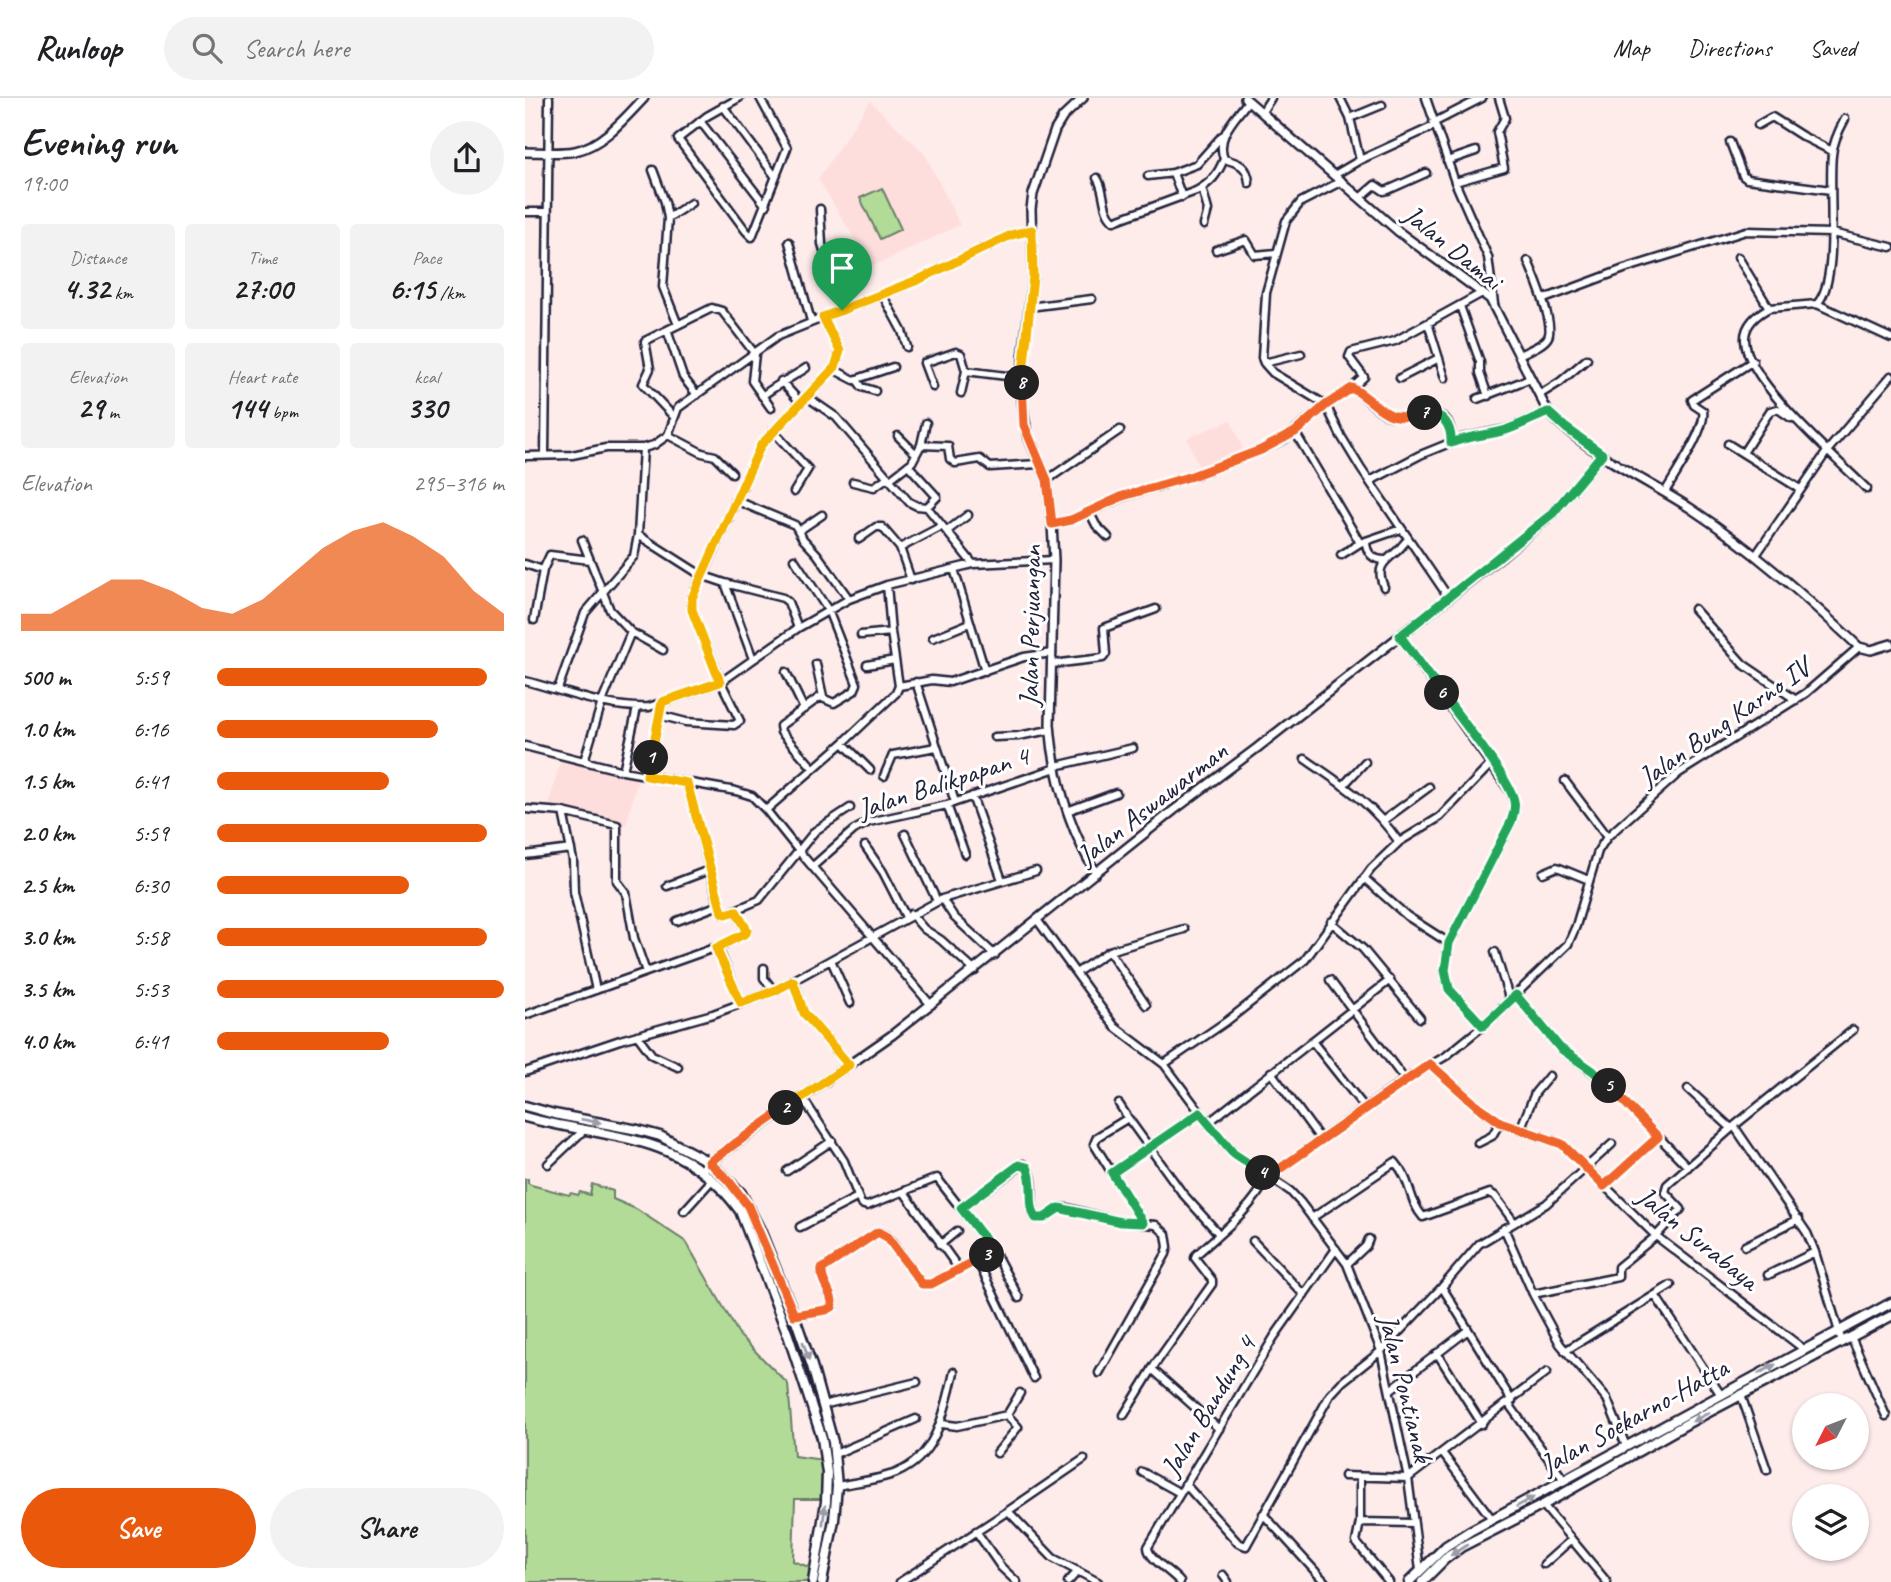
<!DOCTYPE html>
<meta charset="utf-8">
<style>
:root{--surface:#fff;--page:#f2f2f2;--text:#202124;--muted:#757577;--line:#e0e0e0;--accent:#ea580c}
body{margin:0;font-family:Caveat,sans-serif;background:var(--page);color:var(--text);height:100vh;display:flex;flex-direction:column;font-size:26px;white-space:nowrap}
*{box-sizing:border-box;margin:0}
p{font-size:23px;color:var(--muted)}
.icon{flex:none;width:38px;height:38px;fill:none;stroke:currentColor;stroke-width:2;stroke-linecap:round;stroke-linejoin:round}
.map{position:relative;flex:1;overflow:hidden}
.sheet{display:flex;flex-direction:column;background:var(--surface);width:525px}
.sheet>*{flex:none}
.needle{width:46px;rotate:228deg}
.fabs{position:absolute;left:1267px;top:1295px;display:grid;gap:14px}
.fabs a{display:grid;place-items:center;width:77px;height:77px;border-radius:50%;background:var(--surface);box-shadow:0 2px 5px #0004;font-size:35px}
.pin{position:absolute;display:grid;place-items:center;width:60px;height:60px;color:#fff;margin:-72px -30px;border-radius:50% 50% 50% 0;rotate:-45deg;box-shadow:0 0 7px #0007}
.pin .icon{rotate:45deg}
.km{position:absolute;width:35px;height:35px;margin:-18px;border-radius:50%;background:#222;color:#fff;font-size:19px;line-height:35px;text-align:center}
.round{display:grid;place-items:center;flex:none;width:74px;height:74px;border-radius:37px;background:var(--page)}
.head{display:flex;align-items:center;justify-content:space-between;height:119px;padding:0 21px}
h1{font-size:38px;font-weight:700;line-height:52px}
.figures{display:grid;grid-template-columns:repeat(3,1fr);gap:10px;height:119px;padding:7px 21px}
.figures div{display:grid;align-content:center;border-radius:7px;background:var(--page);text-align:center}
.figures b{font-size:30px;font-weight:700}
.figures small{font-size:19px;font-weight:400}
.figures p{font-size:19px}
.chart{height:196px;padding:14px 21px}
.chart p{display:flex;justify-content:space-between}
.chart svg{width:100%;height:126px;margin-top:7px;fill:var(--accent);opacity:.7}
.action{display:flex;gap:14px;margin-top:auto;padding:14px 21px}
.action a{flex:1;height:80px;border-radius:42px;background:var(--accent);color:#fff;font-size:28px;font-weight:700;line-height:80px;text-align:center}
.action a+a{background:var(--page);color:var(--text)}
ul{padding:0 21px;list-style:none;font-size:23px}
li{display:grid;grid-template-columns:112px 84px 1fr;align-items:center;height:52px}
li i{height:18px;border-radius:9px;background:var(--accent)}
header{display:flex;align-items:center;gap:42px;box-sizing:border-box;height:98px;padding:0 35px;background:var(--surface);border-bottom:2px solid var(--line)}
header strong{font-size:33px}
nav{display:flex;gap:38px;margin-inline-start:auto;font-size:24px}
.search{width:490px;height:63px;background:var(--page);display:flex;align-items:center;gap:18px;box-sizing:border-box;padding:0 24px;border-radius:38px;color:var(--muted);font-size:26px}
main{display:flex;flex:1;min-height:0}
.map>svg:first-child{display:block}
.built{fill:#fddedd}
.green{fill:#b2db97;stroke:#6a7e69;stroke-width:2}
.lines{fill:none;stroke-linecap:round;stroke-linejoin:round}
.minor-casing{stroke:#22223b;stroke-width:11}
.tertiary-casing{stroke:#22223b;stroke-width:12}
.secondary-casing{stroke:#22223b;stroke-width:13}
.minor{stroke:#fff;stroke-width:6}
.tertiary{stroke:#fff;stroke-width:7}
.secondary{stroke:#fff;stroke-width:8}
.oneway{fill:#9c9ca7}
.split-1-casing{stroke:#fff;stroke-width:14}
.split-2-casing{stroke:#fff;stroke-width:14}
.split-3-casing{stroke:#fff;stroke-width:14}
.split-4-casing{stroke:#fff;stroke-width:14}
.split-5-casing{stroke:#fff;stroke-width:14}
.split-6-casing{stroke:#fff;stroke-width:14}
.split-7-casing{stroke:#fff;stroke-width:14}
.split-8-casing{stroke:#fff;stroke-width:14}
.split-9-casing{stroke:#fff;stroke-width:14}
.split-1{stroke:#f5b400;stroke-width:9}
.split-2{stroke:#f5b400;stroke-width:9}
.split-3{stroke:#f0652b;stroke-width:9}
.split-4{stroke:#22a559;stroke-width:9}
.split-5{stroke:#f0652b;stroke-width:9}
.split-6{stroke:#22a559;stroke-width:9}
.split-7{stroke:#22a559;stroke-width:9}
.split-8{stroke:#f0652b;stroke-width:9}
.split-9{stroke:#f5b400;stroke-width:9}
.labels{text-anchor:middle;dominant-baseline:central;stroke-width:6;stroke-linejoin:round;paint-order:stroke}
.street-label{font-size:28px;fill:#22223b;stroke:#fff}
</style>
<header>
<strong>Runloop</strong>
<div class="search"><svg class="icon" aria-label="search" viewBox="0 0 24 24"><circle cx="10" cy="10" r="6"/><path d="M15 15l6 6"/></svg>Search here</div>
<nav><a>Map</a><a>Directions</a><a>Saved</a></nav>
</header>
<main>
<section class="sheet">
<div class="head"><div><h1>Evening run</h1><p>19:00</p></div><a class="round"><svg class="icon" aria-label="share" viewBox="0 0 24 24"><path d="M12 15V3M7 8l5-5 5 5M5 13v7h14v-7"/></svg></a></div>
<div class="figures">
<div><p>Distance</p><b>4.32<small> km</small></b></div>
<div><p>Time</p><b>27:00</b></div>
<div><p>Pace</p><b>6:15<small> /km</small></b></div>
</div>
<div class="figures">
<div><p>Elevation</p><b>29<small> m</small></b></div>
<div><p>Heart rate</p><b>144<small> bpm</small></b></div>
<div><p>kcal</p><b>330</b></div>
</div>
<div class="chart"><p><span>Elevation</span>295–316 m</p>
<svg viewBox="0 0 160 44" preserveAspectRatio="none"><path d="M0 44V38L10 38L20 32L30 26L40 26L50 30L60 36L70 38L80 33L90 24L100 15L110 9L120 6L130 11L140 18L150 30L160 38V44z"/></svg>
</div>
<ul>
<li><b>500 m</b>5:59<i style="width:94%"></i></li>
<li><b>1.0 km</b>6:16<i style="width:77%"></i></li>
<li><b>1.5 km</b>6:41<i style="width:60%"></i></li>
<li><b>2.0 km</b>5:59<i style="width:94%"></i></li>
<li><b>2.5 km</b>6:30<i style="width:67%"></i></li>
<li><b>3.0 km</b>5:58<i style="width:94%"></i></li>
<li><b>3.5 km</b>5:53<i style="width:100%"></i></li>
<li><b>4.0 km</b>6:41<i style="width:60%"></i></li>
</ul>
<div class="action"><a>Save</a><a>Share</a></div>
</section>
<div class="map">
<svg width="1366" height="1484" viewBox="0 0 1366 1484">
<rect width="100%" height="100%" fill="#feeceb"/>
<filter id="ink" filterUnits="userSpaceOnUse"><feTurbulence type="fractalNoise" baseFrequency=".0143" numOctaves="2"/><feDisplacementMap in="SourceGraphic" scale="14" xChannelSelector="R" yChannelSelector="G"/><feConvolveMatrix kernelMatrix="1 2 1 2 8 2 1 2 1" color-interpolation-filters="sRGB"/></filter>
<g filter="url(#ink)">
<path class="built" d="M345,3L400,56L435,127L347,169L293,81Z
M706,322L719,353L675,372L662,340Z
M36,660L113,681L101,727L24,706Z"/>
<path class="green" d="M357,90L376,131L355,141L335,100Z
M0,1081H3V1085L6,1087L44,1097L46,1095L53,1097L55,1094L65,1097L67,1086L88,1093V1101L111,1111L161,1144L215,1238L263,1286L269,1358L299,1362L298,1401H270L268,1463L284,1469L283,1484H0Z"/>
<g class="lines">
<defs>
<path id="minor" d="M214,0L182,18L153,41L221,133L227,139L262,50L235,0
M815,0L825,20L835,62
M901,0L930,84L963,159L969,206
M198,8L250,78
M737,14L746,0
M825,20L857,7
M1320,21C1314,32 1308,44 1307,57C1303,91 1315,182 1292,206L1244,210C1232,216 1219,227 1220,242C1221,283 1313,362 1342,391
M175,23L241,108
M908,25L957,0
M1233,27L1247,19L1277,38L1307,53
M1205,44L1218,78L1222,81L1306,92
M699,61C714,65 723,68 724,85
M922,63L951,53
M128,72L140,104L143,120L138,189L153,227
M648,75L672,66L697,38
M811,76L835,62L909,28
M623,78L648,75L657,99
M572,80C581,93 576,112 589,123L671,93C686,85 693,76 699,61C690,38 711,20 723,3
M817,83L776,104L761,123L741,195L737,260L739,265L748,275L801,307L816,338L836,371L924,500
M930,84L979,70L972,34L980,20L974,0
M677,90L683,112L679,127
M836,99L850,87L859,93L863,92L901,75
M295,111L297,146L317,212
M0,114H21
M143,120L166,105
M264,144L286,223
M691,152L721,142L730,157L751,155
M1213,159L1244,210
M357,196L377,233L382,249
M1019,201L1099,171L1221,133L1307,135L1366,149
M1292,206L1366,240
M935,208L955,264V275L963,298
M504,209L567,201
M903,225L920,280
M142,232L158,279L172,297
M994,257C1002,253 1019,247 1023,239C1030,227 1009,177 1003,163
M739,265L776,256
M308,271L329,282L368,269
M875,280L914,260
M332,282L337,289L350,293
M256,283L276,305
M408,289L399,265L431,254L436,256L441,273L498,280
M827,290L839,279L824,259L826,254L870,243L957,195
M436,295L441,273
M1014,297L1035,284L1062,261
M237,298C251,287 266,280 281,270
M282,299L311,319L384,404L392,408L402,409L448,466
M952,301L1006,280
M149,319L118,286L125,271L120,243L187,210L197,213L230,256L227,283L246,310
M248,333L283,371L269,394
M770,334L835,445L876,431
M143,337L177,355L190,358L207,375
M373,338L390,355
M1203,346L1275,391
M396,347L401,325
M1218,355L1245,313L1253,311L1266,320
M20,357L24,0
M0,358L47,357L81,350H118L129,347L143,337L153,310L253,238L395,181L486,137L507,132
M383,367L412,399L402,409
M365,381L387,364L396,347L423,348L425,361L430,365L455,361L465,369L513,366
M522,382L595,332
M845,383L895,357L937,340L982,331L1023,314
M328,384L349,389L363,379
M1140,394C1150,377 1182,330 1178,313L1169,307L1167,302L1228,263
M210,402L270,427L278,441L292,456L324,501
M565,415L571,427L583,439
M527,426L546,422L598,399L667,378L736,352L760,341L801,307L827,290C840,297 849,311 863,317C887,326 929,296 926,345
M275,432L297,417
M422,433L443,417
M113,437L176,477L200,485L228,561
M334,441L351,429H357L375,450L386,482
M57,442L85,512L106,534L138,552
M841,443C841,455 848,462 860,462
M375,450L417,428
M816,457L835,445
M1231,457L1303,352L1366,278
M269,461L303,512L332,586L329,593L309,605L295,599L255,628L256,634L288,670
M0,466L18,472
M429,471L460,573
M176,477L167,500V512L196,584L273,530L324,501L362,487L448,466L529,462
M178,478L236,347L310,269L315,253L298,219
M200,485L258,500L263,504L273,530
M859,489C851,471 857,465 871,454C875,451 879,445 883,441
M1169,511L1218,566L1271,602
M9,522L18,472L25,457L65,462
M336,537L366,534
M875,538L986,695L990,708L986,725L924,845L920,872L924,891L958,928
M408,540L445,525
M291,566L298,599
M527,566L578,560L581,556L579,530L631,511
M342,567L370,562
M261,574L279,611
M0,583C40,593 82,611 124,609L196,584L215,623L209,627L161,624L134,617
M391,584L430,704
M374,588L407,582L425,584L499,559L527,555
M33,591L60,515L109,458L113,437L118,350
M469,639L493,638L525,632
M318,645L345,672
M0,648L98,673L211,693L227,698L241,712L273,752L406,907
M780,661C819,688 846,704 874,744
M59,663L77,604L106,534
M531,668L608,650
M98,673L112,610
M123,678L137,604
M359,678L368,657L411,649
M1040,683L1082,739
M162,685L194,807L197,814L201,816L234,802L290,733L325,710
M818,688L840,664
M447,698L477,782
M422,707L440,756
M0,711L38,714L92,727V783L101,795L109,840L121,874
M241,712L318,645L371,595L374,588L366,534L362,487
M542,713L591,695
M38,714L48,762L49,794L71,892
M859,722L904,689
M380,736L412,803
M340,748L358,774L381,819
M0,757L46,751
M287,769L329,732L344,724L422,707L531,670
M1018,775L1032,769L1064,782
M839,780L882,818L924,845
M142,788L184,772
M417,801L429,819L470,857
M386,816L399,831L416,842L450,873
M152,823L194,807
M513,823L590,929L639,966L683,1025L709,1056L765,1093L776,1105L822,1166L856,1253L883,1380L895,1472
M806,824L838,851L895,920
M191,851L222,834L211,813
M584,853L621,907
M970,854L985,903
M306,862L325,905
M239,870V880L249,893
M551,875L584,853L659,831
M805,882L880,982
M269,883L279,915L324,967
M991,897L1035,950L1076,980L1163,1069
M0,917L189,850L194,853L216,905
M112,937L127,957L153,969
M787,943L840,1010
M639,966L702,923L780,862L846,771L874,744L915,719L967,665
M905,966L951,1007L975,1024L1037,1046L1131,1138L1280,1252
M0,974L95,942L188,916L249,893L417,801L511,773
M746,974L796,1042
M1163,991L1206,1030
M594,1006L603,1020
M683,1025L865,882
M1209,1028L1328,932
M995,1032L1010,995L1024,978
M953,1045L967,1038L975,1024
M23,1066L59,1032
M262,1073L307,1043
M587,1075L675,1015
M1079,1088L1133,1039
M379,1094L434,1171
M436,1110L498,1066C515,1078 502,1105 511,1120H519L534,1110H543L596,1124L631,1127L641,1136L643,1149L641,1156L574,1275
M159,1113L187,1082
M787,1120L870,1064C887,1083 883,1102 898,1119L965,1095L970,1098L989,1124
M618,1125L569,1046L572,1039L603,1020L658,1096L694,1136
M275,1129L333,1099
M979,1130L1008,1196L1035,1246L1082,1301L1101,1348
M728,1143L779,1197
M415,1147L432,1133
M1220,1148L1274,1121
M469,1153L494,1200
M452,1162L509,1280
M822,1166L841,1148L844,1141
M1243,1177L1290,1154
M917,1189L987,1303
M1008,1196L1093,1179V1169L1131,1138L1156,1111L1140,1094L1142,1087L1209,1028L1282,1135L1290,1154L1317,1244
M1130,1197L1196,1297
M269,1217L301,1212L307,1209C309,1195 295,1185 297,1171L353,1134L362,1138L397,1186H406L469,1153L412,1080L342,1108L336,1106L319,1063L277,999
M1326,1239L1361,1318
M1040,1253L1146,1187
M912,1255L957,1326
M627,1271L694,1331
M865,1292L943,1232
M1216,1297L1242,1372
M983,1305L1039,1382
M298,1307L392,1284
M482,1317L495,1295
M599,1317L631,1265L687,1186V1182L670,1160L671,1157C699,1132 726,1112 743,1079L880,982L921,958L958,928L1043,846L1051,828L1073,753L1082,739L1154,675L1281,595L1334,549
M417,1326L432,1328L482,1317L493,1329L472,1355
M310,1356L391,1321
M918,1356L967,1421
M617,1374L655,1395
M819,1378L883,1380L1022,1274
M835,1379V1424L831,1444L864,1484
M660,1386L713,1445L721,1448L805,1297L817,1284L856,1253L917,1189L954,1146L1021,1106L1087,1046
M312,1388C331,1384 353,1382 371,1375C412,1359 420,1312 429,1274
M1018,1407L1082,1484
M483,1413L559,1361
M738,1416L800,1484
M835,1424L889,1425
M451,1433L476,1469L492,1484
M1019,1466L1046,1442
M698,1477L703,1484
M375,1484L483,1413L528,1460L573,1484
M543,1484L553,1473
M655,1484C646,1473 623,1461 623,1449L749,1239L811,1151"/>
<path id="tertiary" d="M558,0L538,19L530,32L508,96L506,111L508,178L498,260L497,303L502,336L522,382L527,426L529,462L525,626C529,679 544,730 571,775
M720,0L874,134L965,201L1023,314C1060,354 1120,381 1165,410C1227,451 1280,498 1334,549L1346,552L1366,546
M0,54C16,54 34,56 50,53C77,48 101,19 119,0
M176,1072L190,1060L367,937L649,712L732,650L978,457L1028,415L1077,356"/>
<path id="secondary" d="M0,1008L29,1016L113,1032L135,1038L184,1064L216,1095L235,1132L269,1217L287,1268L308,1344L312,1388L309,1422L297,1484
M0,1019C85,1042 158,1033 215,1113L263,1237L297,1340L302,1375L301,1404L288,1484
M884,1484L921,1448L945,1433L1366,1205
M897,1484L920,1461L936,1449L1018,1407L1163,1325L1366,1218"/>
</defs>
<use href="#minor" class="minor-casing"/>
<use href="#tertiary" class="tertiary-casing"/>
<use href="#secondary" class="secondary-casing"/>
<use href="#minor" class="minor"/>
<use href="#tertiary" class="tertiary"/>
<use href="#secondary" class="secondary"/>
</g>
<defs><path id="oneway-solid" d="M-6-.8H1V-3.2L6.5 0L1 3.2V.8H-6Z" transform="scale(1.75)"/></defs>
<g class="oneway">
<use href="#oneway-solid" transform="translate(66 1023) rotate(10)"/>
<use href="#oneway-solid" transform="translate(281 1253) rotate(71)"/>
<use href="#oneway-solid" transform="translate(1242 1271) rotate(-28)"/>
<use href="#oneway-solid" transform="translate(1176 1319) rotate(152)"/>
<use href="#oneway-solid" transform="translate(1000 1404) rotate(-28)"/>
<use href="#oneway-solid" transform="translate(299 1417) rotate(-83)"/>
<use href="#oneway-solid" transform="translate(934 1452) rotate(147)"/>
</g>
</g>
<g class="lines" filter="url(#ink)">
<defs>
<path id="split-1" d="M126,660L137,604L195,584L167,512V500L236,347L310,269L315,253L298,219L317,212"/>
<path id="split-2" d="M126,660L122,678L162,685L197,814L201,816L211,813L222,832L221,835L191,850L216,905L249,893L268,883L279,915L324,967L261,1010"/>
<path id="split-3" d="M261,1010L184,1064L203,1082L223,1108L269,1217L301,1212L307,1209C309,1195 295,1185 297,1171L353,1134L362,1139L397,1186H406L462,1157"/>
<path id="split-4" d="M462,1157L469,1153L436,1110L494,1067L502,1069C510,1085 502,1106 511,1120H519L534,1110L596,1124L618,1125L587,1075L675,1015L709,1056L738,1075"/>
<path id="split-5" d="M738,1075L743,1079L905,966L951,1007L975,1024L1037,1046L1079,1088L1133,1039L1084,988"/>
<path id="split-6" d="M917,595C933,618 985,681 989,703C991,711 988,717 986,724L924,845L920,872L924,891L958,928L991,897L1035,950L1068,973L1084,988"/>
<path id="split-7" d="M900,315C918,314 927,328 926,345C946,337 961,338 981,332C995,327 1009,320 1023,314L1041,330L1077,356L1028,415L875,538L917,595"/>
<path id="split-8" d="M497,285L499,327L522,382L527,426L546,422L598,398L667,378L736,352L770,334L801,307L827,290C858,308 858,327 900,315"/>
<path id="split-9" d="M317,212L395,181L486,137L507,132L508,178L497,285"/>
</defs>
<use href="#split-1" class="split-1-casing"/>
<use href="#split-2" class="split-2-casing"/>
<use href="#split-3" class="split-3-casing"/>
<use href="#split-4" class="split-4-casing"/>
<use href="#split-5" class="split-5-casing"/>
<use href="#split-6" class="split-6-casing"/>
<use href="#split-7" class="split-7-casing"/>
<use href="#split-8" class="split-8-casing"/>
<use href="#split-9" class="split-9-casing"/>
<use href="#split-1" class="split-1"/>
<use href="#split-2" class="split-2"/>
<use href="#split-3" class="split-3"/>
<use href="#split-4" class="split-4"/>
<use href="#split-5" class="split-5"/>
<use href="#split-6" class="split-6"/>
<use href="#split-7" class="split-7"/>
<use href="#split-8" class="split-8"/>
<use href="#split-9" class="split-9"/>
</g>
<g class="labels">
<g class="street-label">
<text transform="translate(928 149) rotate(39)">Jalan Damai</text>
<text transform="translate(505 528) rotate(-89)">Jalan Perjuangan</text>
<text transform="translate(1199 624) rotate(-35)">Jalan Bung Karno IV</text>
<text transform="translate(418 684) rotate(-18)">Jalan Balikpapan 4</text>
<text transform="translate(627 705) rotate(-38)">Jalan Aswawarman</text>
<text transform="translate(1173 1140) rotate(39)">Jalan Surabaya</text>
<text transform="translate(881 1290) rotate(76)">Jalan Pontianak</text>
<text transform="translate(683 1308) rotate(-59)">Jalan Bandung 4</text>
<text transform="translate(1109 1318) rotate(-29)">Jalan Soekarno-Hatta</text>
</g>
</g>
</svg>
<div class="fabs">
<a><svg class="needle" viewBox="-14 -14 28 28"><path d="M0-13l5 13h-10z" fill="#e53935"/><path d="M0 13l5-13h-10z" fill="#757577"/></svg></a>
<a><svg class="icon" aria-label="layers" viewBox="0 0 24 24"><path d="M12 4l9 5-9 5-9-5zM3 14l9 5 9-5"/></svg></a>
</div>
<div class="pin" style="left:317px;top:212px;background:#1e9e55"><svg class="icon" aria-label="arrive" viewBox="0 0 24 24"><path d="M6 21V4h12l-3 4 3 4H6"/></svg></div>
<b class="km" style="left:126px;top:660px">1</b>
<b class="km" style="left:261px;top:1010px">2</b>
<b class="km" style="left:462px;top:1157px">3</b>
<b class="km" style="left:738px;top:1075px">4</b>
<b class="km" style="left:1084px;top:988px">5</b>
<b class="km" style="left:917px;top:595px">6</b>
<b class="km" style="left:900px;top:315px">7</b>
<b class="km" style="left:497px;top:285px">8</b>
</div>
</main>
